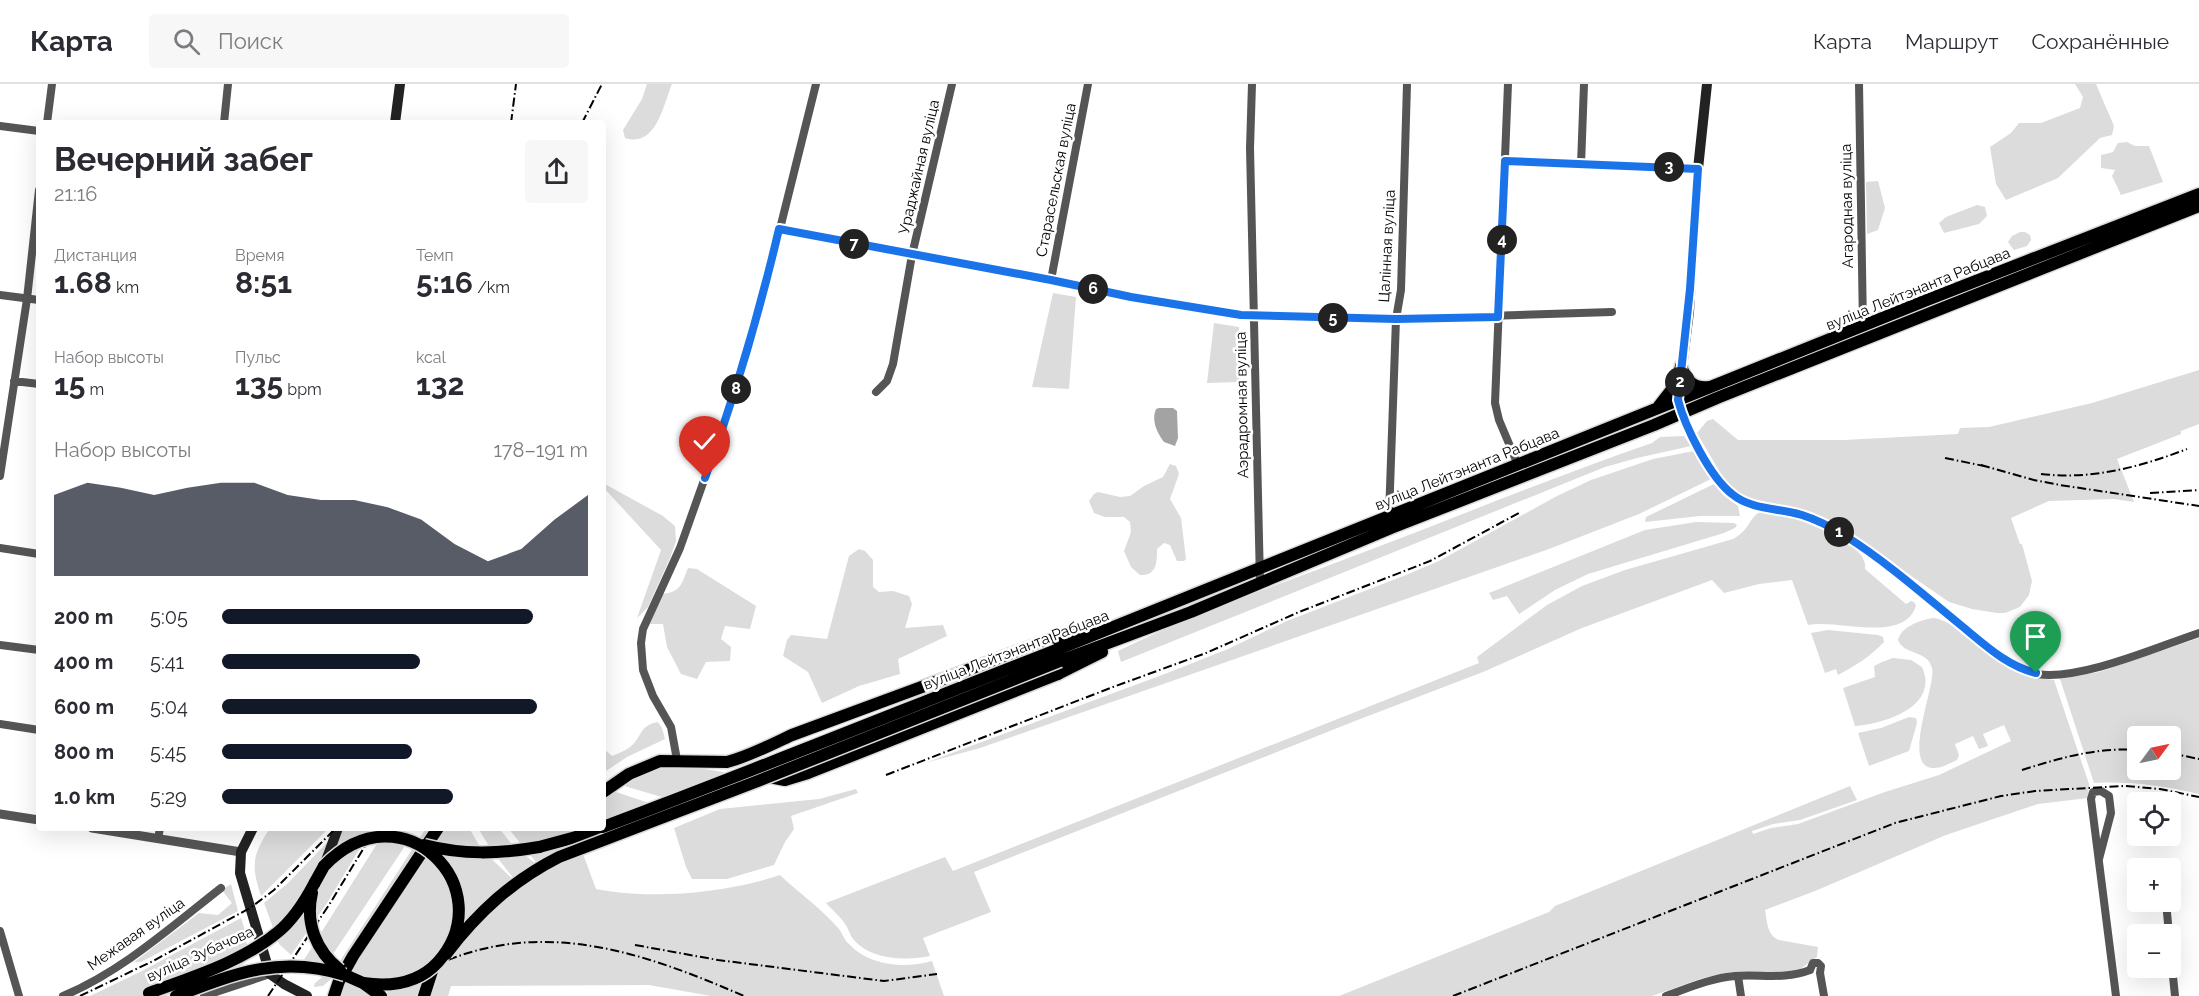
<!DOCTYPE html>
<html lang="ru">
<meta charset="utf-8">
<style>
:root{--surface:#fff;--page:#f7f7f7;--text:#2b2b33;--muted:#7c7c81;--line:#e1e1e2;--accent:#111827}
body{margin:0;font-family:Raleway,sans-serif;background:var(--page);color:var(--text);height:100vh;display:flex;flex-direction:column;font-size:22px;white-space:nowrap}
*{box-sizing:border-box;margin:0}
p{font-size:20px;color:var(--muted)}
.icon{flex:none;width:33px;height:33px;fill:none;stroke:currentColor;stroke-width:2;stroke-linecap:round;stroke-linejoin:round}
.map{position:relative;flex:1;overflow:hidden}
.drawer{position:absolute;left:36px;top:36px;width:570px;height:711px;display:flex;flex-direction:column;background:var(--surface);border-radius:6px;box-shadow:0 6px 24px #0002}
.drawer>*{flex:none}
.needle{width:39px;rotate:57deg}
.fabs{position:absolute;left:2127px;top:642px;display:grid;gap:12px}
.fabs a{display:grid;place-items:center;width:54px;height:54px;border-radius:6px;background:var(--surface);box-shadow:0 6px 24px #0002;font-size:30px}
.pin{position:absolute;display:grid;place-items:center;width:51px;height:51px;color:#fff;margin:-62px -26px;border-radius:50% 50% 50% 0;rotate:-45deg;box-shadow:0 0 6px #0007}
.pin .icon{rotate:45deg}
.km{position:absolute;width:30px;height:30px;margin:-15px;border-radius:50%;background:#222;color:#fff;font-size:16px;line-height:30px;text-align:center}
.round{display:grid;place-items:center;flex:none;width:63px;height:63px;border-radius:6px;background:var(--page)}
.summary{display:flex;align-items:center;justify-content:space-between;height:102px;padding:0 18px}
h1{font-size:33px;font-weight:700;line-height:45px}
.figures{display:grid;grid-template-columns:repeat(3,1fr);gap:9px;height:102px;padding:6px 18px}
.figures div{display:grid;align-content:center}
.figures b{font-size:30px;font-weight:700}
.figures small{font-size:16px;font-weight:400}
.figures p{font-size:16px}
.chart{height:168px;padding:12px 18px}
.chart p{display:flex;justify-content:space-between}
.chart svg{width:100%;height:108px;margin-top:6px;fill:var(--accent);opacity:.7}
ul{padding:0 18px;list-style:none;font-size:20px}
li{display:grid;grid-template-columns:96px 72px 1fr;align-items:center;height:45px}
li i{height:15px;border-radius:8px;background:var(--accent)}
header{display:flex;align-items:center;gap:36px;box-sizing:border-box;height:84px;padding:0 30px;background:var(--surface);border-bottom:2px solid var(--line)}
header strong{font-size:28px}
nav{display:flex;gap:33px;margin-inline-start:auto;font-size:21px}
.search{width:420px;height:54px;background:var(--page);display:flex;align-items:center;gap:15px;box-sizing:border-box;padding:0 21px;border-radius:6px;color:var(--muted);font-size:22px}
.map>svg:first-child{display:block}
.green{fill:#dcdcdc;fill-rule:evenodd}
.water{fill:#a3a3a3}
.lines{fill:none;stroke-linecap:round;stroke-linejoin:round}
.primary-casing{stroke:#dbdbdb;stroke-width:15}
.trunk-casing{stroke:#dbdbdb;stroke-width:15}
.minor{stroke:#555;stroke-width:8}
.tertiary{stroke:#555;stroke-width:9}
.secondary{stroke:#222;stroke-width:10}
.primary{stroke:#000;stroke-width:12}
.trunk{stroke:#000;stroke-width:12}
.rail{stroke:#000;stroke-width:2;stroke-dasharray:9 3 1.5 3;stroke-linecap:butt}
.primary-bridge-casing{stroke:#dbdbdb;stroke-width:15;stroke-linecap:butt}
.trunk-bridge-casing{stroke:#dbdbdb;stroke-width:15;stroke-linecap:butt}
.secondary-bridge{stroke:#222;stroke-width:10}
.primary-bridge{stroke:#000;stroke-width:12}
.trunk-bridge{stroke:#000;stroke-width:12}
.route-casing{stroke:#fff;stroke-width:12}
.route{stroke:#1a73e8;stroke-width:8}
.labels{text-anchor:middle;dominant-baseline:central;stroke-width:5;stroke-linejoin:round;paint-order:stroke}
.street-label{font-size:15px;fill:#000;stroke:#fff}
</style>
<header>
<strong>Карта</strong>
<div class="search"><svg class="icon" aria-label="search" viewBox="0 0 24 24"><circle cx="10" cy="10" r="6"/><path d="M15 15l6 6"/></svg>Поиск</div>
<nav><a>Карта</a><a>Маршрут</a><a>Сохранённые</a></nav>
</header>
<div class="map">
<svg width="2199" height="912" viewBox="0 0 2199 912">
<rect width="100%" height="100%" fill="#fff"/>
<path class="green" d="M647,0H672C663,22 656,64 625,54L623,46L642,15Z
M2075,0H2096L2114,42L2112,51L2100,54L2058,94L2006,116L1996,100L1990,63L2011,49L2019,39H2041L2080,24L2083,13Z
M2127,58L2135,62H2149L2163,98L2121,111L2112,92L2115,86L2101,84V71L2113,68L2118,59Z
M1878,97L1885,124L1878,146L1867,150L1866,98Z
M1977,121L1985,123L1987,132L1979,140L1944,149L1939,139L1946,133Z
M2020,148H2025L2030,151L2031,156L2027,162L2014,166L2008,158L2012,152Z
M1053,209L1076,213L1069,305L1032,303Z
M1214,239L1239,243V298L1207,299Z
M2199,286V340L2181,347V350L2117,375L2134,418L2114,415L2049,417L2011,434L2020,460H2022L2032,497L2029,511L2020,523L2005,529H1997L1972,525L1949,518L1836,440L1797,425L1749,414L1736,408L1725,397L1697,349L1707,337L1713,335L1738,356H1844L1958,350L1960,344L1989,343L2092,319Z
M1684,352L1691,362L1637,374L1605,383L1121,578L1118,567C1198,528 1283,499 1367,467C1462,431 1556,392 1652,359L1660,353Z
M1694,367L1711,395L1639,430L1549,465L980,664L925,679L1170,588L1228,565L1287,537L1406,491L1439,477L1557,412L1591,396L1653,375Z
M1170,380L1176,382L1179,390L1170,415L1181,434L1186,475L1184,477H1177L1170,461L1164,459L1157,465C1157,478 1157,492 1140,491L1131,483L1124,467L1131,448L1130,438L1124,433H1105L1094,429L1089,417L1094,410L1098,408L1120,413L1130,412L1144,402L1163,393Z
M603,399L663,432L675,442L676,457L670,474L648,523L637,534L661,466L603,403Z
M1714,400L1723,411L1738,422L1740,432H1700L1645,438L1646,433Z
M1760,428C1783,427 1871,457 1865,485L1906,520L1911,517L1914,518L1916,522C1903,560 1839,535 1808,541L1792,496L1759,500L1724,509L1712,496L1582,544L1483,588L1355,637L974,788L991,828L923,854L930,872C907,877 871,876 854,856C850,852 849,845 845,840C840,832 832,826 826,819L945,773L953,787L1479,579L1477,573L1547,521L1582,502L1625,486L1733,455C1750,446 1748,435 1760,428Z
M1696,438L1734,439L1737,441L1735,444L1724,449L1588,490L1555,506L1519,530L1507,512L1493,516L1489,509L1645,446Z
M859,465L865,467L873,476V503L879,508L893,507L909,512L912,520L905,544L943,541L947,552L898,575L900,590L859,602L822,619L808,588L783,572L787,556L791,551L827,555L849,472Z
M688,484L697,485L756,522L750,545L725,542L721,555L731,563L730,577L706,578L697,595L681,590L667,563L663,540H650L662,510C681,508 681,501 688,484Z
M1933,534C1951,534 1990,572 2008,583C2023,591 2037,594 2054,596L2089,700L2088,714L2038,720L1946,751L1815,807L1765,826C1767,838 1767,851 1779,856L1818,863L1817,873L1799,886L1781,889L1730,888L1703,894L1652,912H1339L1549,828L1555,822L1850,702L1857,716L1800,736L1773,740L1752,747L1753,750L1771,744L1798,740L1885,708L1939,691L2011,657L2004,641L1983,650L1988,662L1979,665L1973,652L1955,660L1959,671L1957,676C1950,679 1942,684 1935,684C1899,686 1937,600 1932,584C1928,566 1903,571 1898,556C1901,543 1920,536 1933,534Z
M1828,546L1878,551L1883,553L1884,558C1871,572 1855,582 1838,591L1836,585L1825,589L1811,549Z
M2199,554V710C2164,702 2130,697 2094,699L2060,595L2099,588ZM2138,652H2170V686H2138Z
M1893,574L1911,576L1922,583C1940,623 1884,640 1855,642L1843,604L1875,593L1874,582L1882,578Z
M1909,633L1916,634L1917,639L1909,667L1869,682L1858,649L1881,644Z
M658,638L662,644L665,655L627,673L603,689V664L612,672C618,669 625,667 630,663C642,654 639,641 658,638Z
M663,681L686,682L723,688L725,691L665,714L621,701L631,694Z
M856,705L858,709L791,732L794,745L785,758L774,781L727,795H692L686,783L674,744L720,725L819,715Z
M613,707L652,720L603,738V713Z
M270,744H329L261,812C251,782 252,771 270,744Z
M341,744H372L327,819L291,871L279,860L264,819L287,800Z
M426,744H431L419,764L337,890L323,902L314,903L315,899L338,880Z
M443,744H469L482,766L517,799L490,764L478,744H499L513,762L540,783L508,744H576L579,759L596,805C651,816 727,809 780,791C799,809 822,825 839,845C843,850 844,856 849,860C869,882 905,885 932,877L944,912H711L649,901L451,902L448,912H380L413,896L368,912H338L348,888Z
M380,755L407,759L325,882L302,879Z
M231,800L238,827L141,878H134L199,829L218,831L232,819L222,806Z
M241,834L246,850L248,876L236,887L166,912H90L142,887Z"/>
<path class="water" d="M1159,324H1173L1177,327L1178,354L1175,362L1164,358C1157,349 1151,336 1156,325Z"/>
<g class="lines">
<defs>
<path id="primary" d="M764,692L785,696L808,689L1058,590
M603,708L629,690L660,677L727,678C750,672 770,661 792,651L1046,557
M334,912L339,897L353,872L438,744
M424,912L433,884"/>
<path id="trunk" d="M1681,282C1686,296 1693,305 1709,303
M1659,322L1677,299L1681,282
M1046,557L1091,547
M1056,566L1927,216L2199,110
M1060,577L1191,528L1391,444L1654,341L1717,314L2199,122
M1058,590L1102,568
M539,763L576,753L601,744
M314,800L324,782
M345,891L363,899"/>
</defs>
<use href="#primary" class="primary-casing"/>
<use href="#trunk" class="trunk-casing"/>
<path class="minor" d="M1252,0L1250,64L1260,498
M1508,0L1495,319L1499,336L1518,381
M1859,0L1863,243
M47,39L52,0
M224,39L228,0
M0,42L39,47
M1505,77L1698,85
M1581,81L1584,0
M779,145L1051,196L1131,213L1207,227L1254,232L1396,235L1612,228
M1051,196L1088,0
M0,211L39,216
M14,297L39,300
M876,308L887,297L893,280L912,171L952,0
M1682,329C1694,356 1708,391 1732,410C1751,426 1779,424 1801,431C1818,436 1835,445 1850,455C1877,473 1904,494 1930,515C1958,538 2002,583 2037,590C2080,597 2157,563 2199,549
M0,392L27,215L39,106
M1389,432L1396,235L1401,206L1407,0
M0,464L39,470
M0,561L39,566
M0,640L39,646
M677,676L671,643L653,612L643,586L641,559L643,545L680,464L730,323L758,233L816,0
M158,755L160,744
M2099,775L2111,729L2109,712L2101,707L2093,708L2091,715L2116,912
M2166,818L2169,850
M0,847L19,912
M2170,863L2175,912
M1810,886L1813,879H1818L1821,882L1820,889L1824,912
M1738,892L1741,912
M63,912C121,888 171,843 221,804
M204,912L270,890
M1666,912C1688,904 1711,894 1735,892C1761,890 1784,896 1810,886"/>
<path class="tertiary" d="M0,730L39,736
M92,744L241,768"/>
<path class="secondary" d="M395,39L400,0
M1680,323L1678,316L1689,228L1698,85L1707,0
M253,744L241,768L240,789L270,890L284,900L307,912
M324,782L338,744"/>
<use href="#primary" class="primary"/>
<use href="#trunk" class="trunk"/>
<path class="rail" d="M511,39L516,0
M582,39L602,0
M1945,374L1989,383
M1981,381L2034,396L2060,401L2199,422
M2041,390C2092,396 2140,383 2187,365
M2150,409L2199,406
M2170,669L2199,675
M2022,686C2060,674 2097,663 2138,666
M886,691L1113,603L1206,569L1299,528L1430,477L1519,429
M635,861L718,876L884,897L937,890
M80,912L153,877L250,824L274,806L336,744
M268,912L329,821L376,744
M374,912C398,900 423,886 448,876C551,835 649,871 744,912
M1453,912L1895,739L2001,712L2035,707L2125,702L2160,705L2199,713"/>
<defs>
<path id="primary-bridge" d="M363,899L381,912"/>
<path id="trunk-bridge" d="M603,743C755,686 905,625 1056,566
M424,761C463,771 499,770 539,763
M324,782C402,701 503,805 438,878C418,900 390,903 363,899
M312,809C305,839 316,867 340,886
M446,870C478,828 512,797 559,773L758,697L1060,577
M149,909C192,893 242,878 278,848C294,835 305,817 314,800
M176,912C236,889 281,871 345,891"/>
</defs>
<use href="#primary-bridge" class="primary-bridge-casing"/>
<use href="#trunk-bridge" class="trunk-bridge-casing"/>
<path class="secondary-bridge" d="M381,744L395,753"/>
<use href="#primary-bridge" class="primary-bridge"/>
<use href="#trunk-bridge" class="trunk-bridge"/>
</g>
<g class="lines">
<defs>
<path id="route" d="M705,394C735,312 759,230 779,145L1051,196L1131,213L1241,231L1396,235L1498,233L1505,77L1698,85L1690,205L1678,316C1685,343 1710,393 1732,410C1751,426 1779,424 1802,431C1818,436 1833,444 1847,453C1888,479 1925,512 1963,543C1985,561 2007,582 2036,589"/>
</defs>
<use href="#route" class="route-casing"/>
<use href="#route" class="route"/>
</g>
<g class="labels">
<g class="street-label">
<text transform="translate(919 83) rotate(-77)">Ураджайная вуліца</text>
<text transform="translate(1056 96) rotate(-79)">Старасельская вуліца</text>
<text transform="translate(1847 122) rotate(-91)">Агародная вуліца</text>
<text transform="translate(1387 162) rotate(-87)">Цалінная вуліца</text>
<text transform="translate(1918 205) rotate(-22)">вуліца Лейтэнанта Рабцава</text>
<text transform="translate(1242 321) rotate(-91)">Аэрадромная вуліца</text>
<text transform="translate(1467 385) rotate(-22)">вуліца Лейтэнанта Рабцава</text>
<text transform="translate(1016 566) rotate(-21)">вуліца Лейтэнанта Рабцава</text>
<text transform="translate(136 850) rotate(-35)">Межавая вуліца</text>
<text transform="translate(200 870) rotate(-24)">вуліца Зубачова</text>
</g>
</g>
</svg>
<div class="fabs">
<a><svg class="needle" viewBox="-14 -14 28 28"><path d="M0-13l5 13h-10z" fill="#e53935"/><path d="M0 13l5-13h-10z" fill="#7c7c81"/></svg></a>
<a><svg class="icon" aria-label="locate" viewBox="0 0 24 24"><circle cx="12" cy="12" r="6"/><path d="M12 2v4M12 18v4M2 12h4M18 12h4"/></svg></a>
<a>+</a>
<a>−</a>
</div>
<div class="pin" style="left:2036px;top:589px;background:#1e9e55"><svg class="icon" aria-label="arrive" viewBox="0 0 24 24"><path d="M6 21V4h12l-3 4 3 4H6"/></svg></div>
<div class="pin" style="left:705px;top:394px;background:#d93025"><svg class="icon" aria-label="check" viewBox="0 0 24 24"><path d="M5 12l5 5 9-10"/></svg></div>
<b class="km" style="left:1839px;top:448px">1</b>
<b class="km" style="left:1680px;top:298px">2</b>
<b class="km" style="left:1669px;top:83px">3</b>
<b class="km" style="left:1502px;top:156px">4</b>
<b class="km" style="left:1333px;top:234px">5</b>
<b class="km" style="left:1093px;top:205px">6</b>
<b class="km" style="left:854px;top:160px">7</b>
<b class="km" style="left:736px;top:305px">8</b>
<section class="drawer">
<div class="summary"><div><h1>Вечерний забег</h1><p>21:16</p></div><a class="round"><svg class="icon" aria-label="share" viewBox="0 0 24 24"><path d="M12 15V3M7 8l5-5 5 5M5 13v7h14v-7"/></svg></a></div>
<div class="figures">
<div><p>Дистанция</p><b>1.68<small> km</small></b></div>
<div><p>Время</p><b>8:51</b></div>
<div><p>Темп</p><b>5:16<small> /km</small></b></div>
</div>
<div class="figures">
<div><p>Набор высоты</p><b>15<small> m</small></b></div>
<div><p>Пульс</p><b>135<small> bpm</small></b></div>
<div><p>kcal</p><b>132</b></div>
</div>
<div class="chart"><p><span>Набор высоты</span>178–191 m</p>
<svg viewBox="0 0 160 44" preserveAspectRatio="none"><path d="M0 44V11L10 6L20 8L30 11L40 8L50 6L60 6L70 11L80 13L90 13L100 16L110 21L120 31L130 38L140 33L150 21L160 11V44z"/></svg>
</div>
<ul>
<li><b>200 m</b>5:05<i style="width:85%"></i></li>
<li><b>400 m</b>5:41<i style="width:54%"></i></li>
<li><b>600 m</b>5:04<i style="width:86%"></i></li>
<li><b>800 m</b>5:45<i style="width:52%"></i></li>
<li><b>1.0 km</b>5:29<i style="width:63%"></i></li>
</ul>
</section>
</div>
